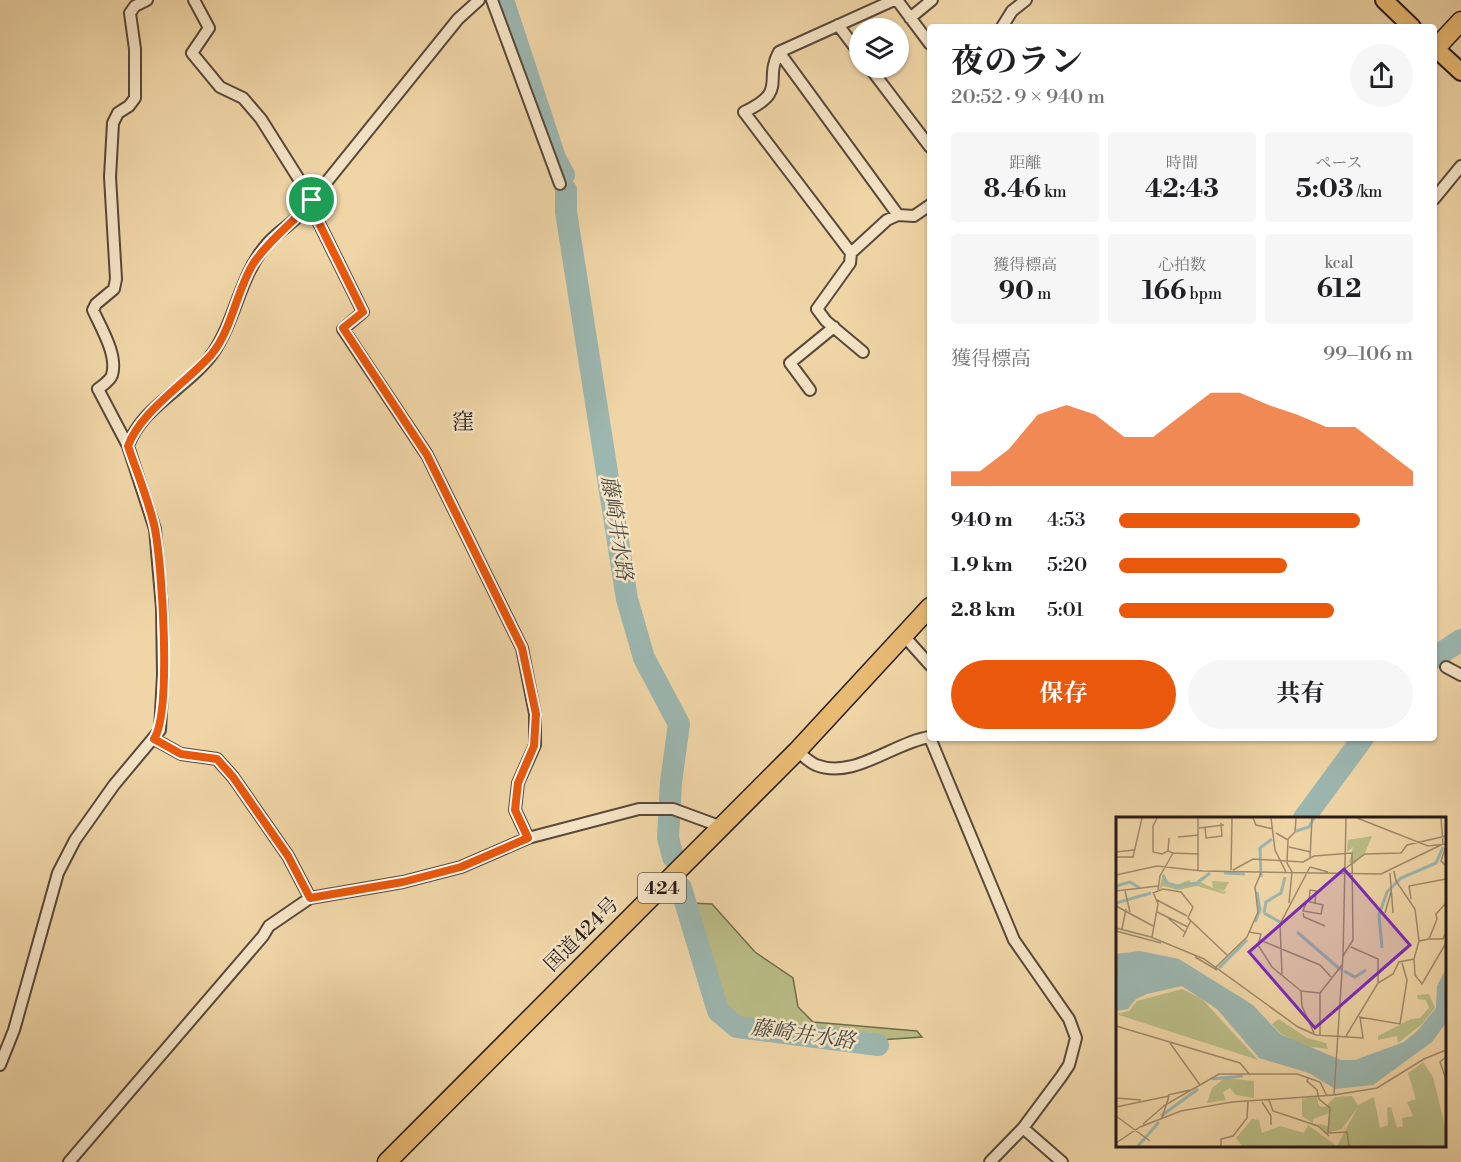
<!DOCTYPE html>
<html lang="ja">
<meta charset="utf-8">
<style>
:root{--surface:#fff;--page:#f6f6f6;--text:#202124;--muted:#757577;--accent:#ea580c}
body{margin:0;font-family:"Libre Bodoni","Noto Serif JP",serif;background:var(--page);color:var(--text);height:100vh;display:flex;flex-direction:column;font-size:22px;white-space:nowrap}
*{box-sizing:border-box;margin:0}
p{font-size:20px;color:var(--muted)}
.icon{flex:none;width:33px;height:33px;fill:none;stroke:currentColor;stroke-width:2;stroke-linecap:round;stroke-linejoin:round}
.map{position:relative;flex:1;overflow:hidden}
.panel{position:absolute;left:927px;top:24px;width:510px;height:717px;display:flex;flex-direction:column;background:var(--surface);border-radius:6px;box-shadow:0 2px 4px #0004}
.panel>*{flex:none}
.fabs{position:absolute;left:849px;top:18px;display:grid;gap:12px}
.fabs a{display:grid;place-items:center;width:60px;height:60px;border-radius:50%;background:var(--surface);box-shadow:0 2px 4px #0004;font-size:30px}
.pin{position:absolute;display:grid;place-items:center;width:51px;height:51px;color:#fff;margin:-26px;border:3px solid #fff;border-radius:50%;box-shadow:0 2px 6px #0007}
.round{display:grid;place-items:center;flex:none;width:63px;height:63px;border-radius:32px;background:var(--page)}
.head{display:flex;align-items:center;justify-content:space-between;height:102px;padding:0 24px}
h1{font-size:33px;font-weight:700;line-height:45px}
.metrics{display:grid;grid-template-columns:repeat(3,1fr);gap:9px;height:102px;padding:6px 24px}
.metrics div{display:grid;align-content:center;border-radius:6px;background:var(--page);text-align:center}
.metrics b{font-size:26px;font-weight:700}
.metrics small{font-size:16px;font-weight:400}
.metrics p{font-size:16px}
.chart{height:168px;padding:12px 24px}
.chart p{display:flex;justify-content:space-between}
.chart svg{width:100%;height:108px;margin-top:6px;fill:var(--accent);opacity:.7}
.action{display:flex;gap:12px;margin-top:auto;padding:12px 24px}
.action a{flex:1;height:69px;border-radius:36px;background:var(--accent);color:#fff;font-size:24px;font-weight:700;line-height:69px;text-align:center}
.action a+a{background:var(--page);color:var(--text)}
ul{padding:0 24px;list-style:none;font-size:20px}
li{display:grid;grid-template-columns:96px 72px 1fr;align-items:center;height:45px}
li i{height:15px;border-radius:8px;background:var(--accent)}
.map>svg:first-child{display:block}
.green{fill:#babd87;stroke:#706c4e;stroke-width:1.5}
.lines{fill:none;stroke-linecap:round;stroke-linejoin:round}
.river{stroke:#9cb7b0;stroke-width:22}
.minor-casing{stroke:#58493a;stroke-width:14}
.primary-casing{stroke:#261a16;stroke-width:20}
.trunk-casing{stroke:#261a16;stroke-width:21}
.minor{stroke:#f5e4c6;stroke-width:10}
.primary{stroke:#e8bb74;stroke-width:16}
.trunk{stroke:#e8bb74;stroke-width:18}
.route-casing{stroke:#fff;stroke-width:12}
.route{stroke:#ea580c;stroke-width:8}
.labels{text-anchor:middle;dominant-baseline:central;stroke-width:5;stroke-linejoin:round;paint-order:stroke}
.shield{fill:#f5e4c6;stroke:#64574b;stroke-width:1.5}
.shield-label{font-size:18px;font-weight:bold;fill:#261a16}
.street-label{font-size:20px;fill:#261a16;stroke:#f5e4c6}
.water-label{font-size:21px;font-style:italic;fill:#494944;stroke:#f5e4c6}
.quarter-label{font-size:22px;fill:#261a16;stroke:#f5e4c6}
.inset-river{fill:none;stroke:#9cb7b0;stroke-width:3}
.inset-road{fill:none;stroke:#9f8b6d;stroke-width:1.5}
.view{fill:#7b2cbf;fill-opacity:0.15;stroke:#7b2cbf;stroke-width:3}
.inset-edge{fill:none;stroke:#261a16;stroke-width:3}
</style>
<div class="map">
<svg width="1461" height="1162" viewBox="0 0 1461 1162">
<rect width="100%" height="100%" fill="#f0d6a7"/>
<filter id="stains"><feTurbulence type="fractalNoise" baseFrequency=".00333" numOctaves="4"/><feColorMatrix values="0 0 0 0 .2 0 0 0 0 .09 0 0 0 0 .02 0 0 0 .5 -.17"/></filter>
<radialGradient id="worn" r=".72"><stop offset=".6" stop-color="#630" stop-opacity="0"/><stop offset="1" stop-color="#630" stop-opacity=".3"/></radialGradient>
<path class="green" d="M691,903L712,904L755,952L793,978L798,1007L813,1022L917,1031L922,1037L879,1040L745,1021L727,1009L719,998Z"/>
<g class="lines">
<path class="river" d="M503,0L555,158L564,175
M566,190V212L627,599L644,658L679,724L671,782L668,838L673,857
M1434,658L1461,640
M1304,818L1363,738
M681,888L718,1011L737,1027L878,1045"/>
<defs>
<path id="minor" d="M194,0L209,28L192,53L220,87L243,98L261,119L312,200L316,217L363,312L343,329L427,455L522,648L535,714V745L518,783L515,810L528,838
M492,0L560,184
M894,0L779,52L898,215L914,216L930,205
M897,0L930,44
M910,18L932,0
M838,25L860,54
M1002,27L1012,11L1026,0
M779,52C763,81 789,91 744,112L851,253L850,263L817,309L826,321L863,352
M870,68L930,147
M1434,199L1461,166
M851,253L887,220L898,215
M810,390L790,363L834,327
M128,446C142,406 189,387 213,353C236,319 240,275 267,244C278,231 294,223 304,210C355,147 406,83 458,19L479,0
M904,636L930,665
M1446,667L1461,675
M930,738L1014,940L1069,1019L1076,1038L1069,1065L1061,1077L1023,1128L990,1162
M154,739L181,754L217,759L233,777L288,856L310,898
M797,751C802,755 809,762 816,765C854,780 894,742 930,737
M0,1065L14,1030L58,873L75,840L114,785L160,730L163,675L162,608L155,529L128,446L98,389C103,385 110,381 112,375C118,355 101,328 93,310L96,304L114,289L116,279L110,177L113,123L118,113L129,106L135,98V49L130,13L135,6L147,0
M1023,1128L1062,1162
M69,1162L263,936L269,926L310,898L403,882L461,867L528,838L639,809H673L722,827"/>
<path id="primary" d="M1384,0L1412,27
M1434,47L1461,72"/>
<path id="trunk" d="M1434,50L1461,21
M387,1162L797,751L930,607"/>
</defs>
<use href="#minor" class="minor-casing"/>
<use href="#primary" class="primary-casing"/>
<use href="#trunk" class="trunk-casing"/>
<use href="#minor" class="minor"/>
<use href="#primary" class="primary"/>
<use href="#trunk" class="trunk"/>
</g>
<g class="lines">
<defs>
<path id="route" d="M312,200L316,217L363,312L343,328L427,455L522,648L536,714L534,746L518,783L515,810L528,838L461,867L403,882L310,898L288,856L233,777L217,759L181,754L154,739C172,712 162,565 155,529C149,501 137,473 128,446C140,412 186,383 211,355C232,330 236,292 253,264C269,239 294,223 312,200Z"/>
</defs>
<use href="#route" class="route-casing"/>
<use href="#route" class="route"/>
</g>
<g class="labels">
<rect class="shield" x="638" y="873" width="48" height="30" rx="4.5"/>
<g class="shield-label">
<text x="662" y="888">424</text>
</g>
<g class="street-label">
<text transform="translate(582 935) rotate(-45)">国道424号</text>
</g>
<g class="water-label">
<text transform="translate(616 528) rotate(81)">藤崎井水路</text>
<text transform="translate(803 1035) rotate(8)">藤崎井水路</text>
</g>
<g class="quarter-label">
<text x="463" y="422">窪</text>
</g>
</g>
<g transform="translate(1116 817)">
<rect width="330" height="330" fill="#f0d6a7"/>
<path d="M256,19L249,36L238,47L233,46L237,30L231,35L232,23ZM47,57L51,67L59,69L73,63L76,68L84,65L97,71L96,64L113,65L108,74L98,71L108,75L111,73L108,77L81,69L62,73L47,69L43,73ZM66,172L86,182L142,243L0,197L13,194L21,184ZM313,177L319,191L306,207L282,226L281,219L262,223V219L295,202L304,201L313,191L310,183L302,182L301,178ZM163,202L191,221L210,226L212,232L189,229L164,216L156,207ZM307,245L317,260L330,313V329H126L120,321L136,302L143,303L146,316L164,309L188,316L192,308L221,329L242,290L226,312L210,316L202,307L212,309L213,296L197,302V306L186,299V282L201,280L203,289L209,290L219,280L236,279L242,288L258,280L264,311L272,308L271,291L275,290L281,311L287,309L286,301L297,299L291,285L300,282L292,256ZM109,261L138,264V281L120,278L114,271L107,275L110,283L91,286L96,271Z" fill="#babd87"/>
<path d="M24,134L63,142L137,188L164,217L225,243H239L288,225L302,213L320,191L321,169L330,152V206L316,225L257,268L219,272L193,256L143,241L101,192L66,169L31,177L20,182L12,192L0,194V137Z" fill="#9cb7b0"/>
<path class="inset-river" d="M180,14L193,10L198,1M108,56L129,57M47,58L51,66L61,69L81,66L94,56M145,60L144,31L156,22M0,69L14,65L24,71M0,86L35,76M148,96L150,85L165,76L169,60M148,96L164,105M139,105L144,93L141,75M181,115L225,153M266,131L263,98L271,75L285,61L320,46L327,30M103,151L131,123M228,154L239,160L250,153M96,262L127,259M45,299L82,272M22,329L43,305"/>
<path class="inset-road" d="M41,1L37,9V35L46,37L52,34M82,1V54M137,1L140,8L157,12M155,1L159,33L170,55M241,1L312,29L330,27M325,1L327,27M89,10L90,21L106,19L105,6M83,11L108,8M160,16L172,23L171,46L176,55L173,86M62,20L83,18M53,21L52,34L57,36M172,22L179,15L180,1M330,29L325,44L330,49M173,30L195,35M0,35L18,33M57,36L83,37M0,40H17L26,1M194,41L196,1M194,50L212,55M115,53L116,1M117,53L137,42L187,45L198,39L236,36L237,123L227,139M278,54L280,64L299,92L303,124M223,56L249,37L285,36L291,28L330,19M274,56L277,96M0,58L41,49L86,54L265,57L327,27M42,73L44,59L57,36M0,74L42,69M9,74L14,95M37,76L47,72L65,75L77,90L72,101L111,138M295,82L293,69L330,62M41,83L71,99M191,84L207,88L205,97L187,94ZM193,84L194,73L200,74L199,86M0,89L37,109M41,95L72,110M187,96L188,100L209,109M269,96L275,75M52,101L70,116M0,111L35,120L88,142L182,210L200,218L247,221L244,200M6,112L10,92M0,114L45,126M133,115L145,117L142,128L156,150L185,174L186,189L198,216M36,120L42,87L37,75M67,120L75,103M314,122H327L330,115M144,123L204,148L215,160M235,130L262,142V166M79,140L101,153M298,142L299,158L306,167L330,126M100,150L131,120L142,95L139,70L145,56M166,157L164,107L194,50M185,174L204,176M243,200L284,207L291,163L286,146M0,209L124,246L134,258M204,219V176L226,148M230,219L262,166L277,157L283,145L298,142L303,124L313,122L321,102L320,97L330,86M54,226L84,268M330,240L324,245L330,262M193,260L191,264L201,273L203,282L214,291L212,316L231,315L233,329M52,278L74,273M218,278L261,271L308,242L330,233M0,281L25,283M153,283L157,294L202,309L213,319M146,285L155,299V308M0,290L53,279M0,299L34,324M46,301L53,279M27,307L49,288L103,257H181L204,265L211,279M0,326L24,310L65,294L116,285L218,278L227,139L230,1M105,329V322L117,319L131,301L132,285"/>
<path class="view" d="M228,52L294,128L199,211L133,135Z"/>
<rect width="330" height="330" class="inset-edge"/>
</g>
<rect width="100%" height="100%" filter="url(#stains)"/>
<rect width="100%" height="100%" fill="url(#worn)"/>
</svg>
<div class="fabs">
<a><svg class="icon" aria-label="layers" viewBox="0 0 24 24"><path d="M12 4l9 5-9 5-9-5zM3 14l9 5 9-5"/></svg></a>
</div>
<div class="pin" style="left:312px;top:200px;background:#1e9e55"><svg class="icon" aria-label="arrive" viewBox="0 0 24 24"><path d="M6 21V4h12l-3 4 3 4H6"/></svg></div>
<section class="panel">
<div class="head"><div><h1>夜のラン</h1><p>20:52 · 9 × 940 m</p></div><a class="round"><svg class="icon" aria-label="share" viewBox="0 0 24 24"><path d="M12 15V3M7 8l5-5 5 5M5 13v7h14v-7"/></svg></a></div>
<div class="metrics">
<div><p>距離</p><b>8.46<small> km</small></b></div>
<div><p>時間</p><b>42:43</b></div>
<div><p>ペース</p><b>5:03<small> /km</small></b></div>
</div>
<div class="metrics">
<div><p>獲得標高</p><b>90<small> m</small></b></div>
<div><p>心拍数</p><b>166<small> bpm</small></b></div>
<div><p>kcal</p><b>612</b></div>
</div>
<div class="chart"><p><span>獲得標高</span>99–106 m</p>
<svg viewBox="0 0 160 44" preserveAspectRatio="none"><path d="M0 44V38L10 38L20 29L30 15L40 11L50 15L60 24L70 24L80 15L90 6L100 6L110 11L120 15L130 20L140 20L150 29L160 38V44z"/></svg>
</div>
<ul>
<li><b>940 m</b>4:53<i style="width:82%"></i></li>
<li><b>1.9 km</b>5:20<i style="width:57%"></i></li>
<li><b>2.8 km</b>5:01<i style="width:73%"></i></li>
</ul>
<div class="action"><a>保存</a><a>共有</a></div>
</section>
</div>
